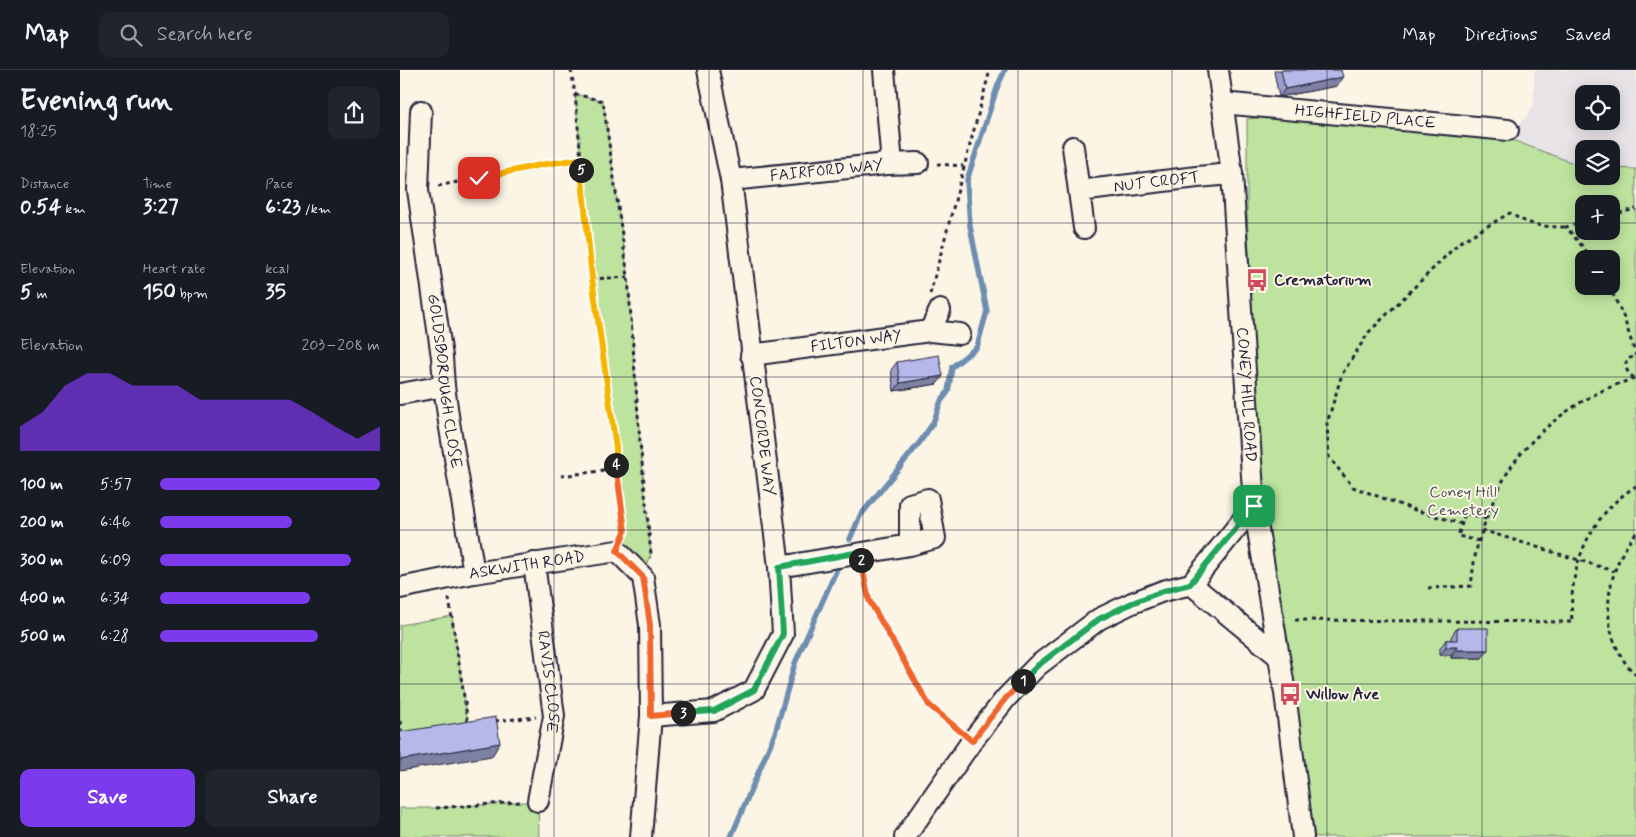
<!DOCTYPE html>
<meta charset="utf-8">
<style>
:root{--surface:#171b24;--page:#20242c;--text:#f1f3f6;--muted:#9ea1a6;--line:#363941;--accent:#7c3aed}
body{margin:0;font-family:Mynerve,sans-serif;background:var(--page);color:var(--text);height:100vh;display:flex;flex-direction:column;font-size:19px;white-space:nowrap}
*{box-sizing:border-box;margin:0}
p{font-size:16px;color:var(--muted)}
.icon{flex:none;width:28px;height:28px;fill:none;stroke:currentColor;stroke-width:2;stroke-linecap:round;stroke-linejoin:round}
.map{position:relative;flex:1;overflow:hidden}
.side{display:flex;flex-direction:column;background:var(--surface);width:400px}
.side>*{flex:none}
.buttons{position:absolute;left:1175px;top:15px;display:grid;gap:10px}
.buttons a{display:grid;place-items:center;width:45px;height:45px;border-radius:10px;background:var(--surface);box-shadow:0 2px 12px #0003;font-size:25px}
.pin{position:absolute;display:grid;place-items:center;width:42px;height:42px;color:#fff;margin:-21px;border-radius:10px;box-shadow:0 2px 8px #0006}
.km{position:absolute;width:25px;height:25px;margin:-12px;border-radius:50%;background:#222;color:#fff;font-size:14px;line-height:25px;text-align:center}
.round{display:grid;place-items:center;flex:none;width:52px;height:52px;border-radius:10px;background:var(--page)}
.summary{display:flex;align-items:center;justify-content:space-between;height:85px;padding:0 20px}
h1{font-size:28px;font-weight:800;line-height:38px}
.metrics{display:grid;grid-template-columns:repeat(3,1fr);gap:8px;height:85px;padding:5px 20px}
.metrics div{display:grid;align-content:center}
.metrics b{font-size:21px;font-weight:800}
.metrics small{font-size:14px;font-weight:400}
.metrics p{font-size:14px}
.chart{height:140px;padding:10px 20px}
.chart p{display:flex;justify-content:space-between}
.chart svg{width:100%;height:90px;margin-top:5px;fill:var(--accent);opacity:.7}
.button{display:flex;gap:10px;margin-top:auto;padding:10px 20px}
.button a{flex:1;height:58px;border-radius:10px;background:var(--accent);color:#fff;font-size:20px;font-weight:800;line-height:58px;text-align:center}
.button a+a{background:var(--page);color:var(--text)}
ul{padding:0 20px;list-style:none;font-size:16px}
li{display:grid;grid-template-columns:80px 60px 1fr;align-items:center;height:38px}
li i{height:12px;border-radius:6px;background:var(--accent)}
header{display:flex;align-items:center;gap:30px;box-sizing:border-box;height:70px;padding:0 25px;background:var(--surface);border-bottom:1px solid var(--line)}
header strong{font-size:24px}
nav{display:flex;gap:28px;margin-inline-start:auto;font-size:18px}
.search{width:350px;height:45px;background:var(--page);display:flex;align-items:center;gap:12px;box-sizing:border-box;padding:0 18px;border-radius:10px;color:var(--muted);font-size:19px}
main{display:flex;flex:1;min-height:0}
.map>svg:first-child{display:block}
.built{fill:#e7e3e6;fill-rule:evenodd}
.green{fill:#bde39e;stroke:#70826c;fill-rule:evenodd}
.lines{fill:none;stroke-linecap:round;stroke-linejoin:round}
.stream{stroke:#6e8db1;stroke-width:5.5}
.minor-casing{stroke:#22223b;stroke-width:24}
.path{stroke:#22223b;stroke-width:3;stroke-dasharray:4 4;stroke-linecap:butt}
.minor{stroke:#fcf5e5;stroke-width:20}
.wall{fill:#9d9ec8;stroke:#22223b}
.shaded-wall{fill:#7f81a3;stroke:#22223b}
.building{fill:#b6b8e9;stroke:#22223b}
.split-1-casing{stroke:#fff;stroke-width:10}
.split-2-casing{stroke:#fff;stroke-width:10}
.split-3-casing{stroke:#fff;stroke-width:10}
.split-4-casing{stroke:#fff;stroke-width:10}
.split-5-casing{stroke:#fff;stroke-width:10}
.split-6-casing{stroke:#fff;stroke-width:10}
.split-1{stroke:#22a559;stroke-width:6}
.split-2{stroke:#f0652b;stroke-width:6}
.split-3{stroke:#22a559;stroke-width:6}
.split-4{stroke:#f0652b;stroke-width:6}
.split-5{stroke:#f5b400;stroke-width:6}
.split-6{stroke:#f5b400;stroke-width:6}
.grid{fill:none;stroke:#22223b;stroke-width:1;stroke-opacity:0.55}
.labels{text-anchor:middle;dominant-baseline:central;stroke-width:4;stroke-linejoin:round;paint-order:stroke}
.street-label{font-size:16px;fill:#22223b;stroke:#fcf5e5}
.poi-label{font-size:16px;font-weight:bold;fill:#22223b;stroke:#fcf5e5;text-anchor:start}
.park-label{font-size:16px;fill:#495254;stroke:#fcf5e5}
</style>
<header>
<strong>Map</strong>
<div class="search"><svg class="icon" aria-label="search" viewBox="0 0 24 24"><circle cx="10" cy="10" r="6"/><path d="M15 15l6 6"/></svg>Search here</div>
<nav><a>Map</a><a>Directions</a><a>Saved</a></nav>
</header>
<main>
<section class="side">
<div class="summary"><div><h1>Evening run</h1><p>18:25</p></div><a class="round"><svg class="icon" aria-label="share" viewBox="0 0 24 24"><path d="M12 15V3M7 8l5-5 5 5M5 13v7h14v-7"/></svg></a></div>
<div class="metrics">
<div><p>Distance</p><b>0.54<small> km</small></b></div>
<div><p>Time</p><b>3:27</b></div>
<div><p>Pace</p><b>6:23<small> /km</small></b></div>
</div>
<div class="metrics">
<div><p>Elevation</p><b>5<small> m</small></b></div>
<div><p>Heart rate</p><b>150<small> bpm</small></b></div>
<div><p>kcal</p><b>35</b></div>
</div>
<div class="chart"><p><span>Elevation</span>203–208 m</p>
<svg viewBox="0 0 160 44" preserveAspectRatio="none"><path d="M0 44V32L10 25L20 12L30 6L40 6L50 12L60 12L70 12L80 19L90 19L100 19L110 19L120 19L130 25L140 32L150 38L160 32V44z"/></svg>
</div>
<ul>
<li><b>100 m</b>5:57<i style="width:100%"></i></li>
<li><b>200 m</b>6:46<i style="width:60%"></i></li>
<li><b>300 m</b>6:09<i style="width:87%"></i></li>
<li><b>400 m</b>6:34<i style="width:68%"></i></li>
<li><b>500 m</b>6:28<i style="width:72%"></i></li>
</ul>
<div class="button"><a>Save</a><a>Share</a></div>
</section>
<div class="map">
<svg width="1236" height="767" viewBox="0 0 1236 767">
<rect width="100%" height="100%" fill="#fcf5e5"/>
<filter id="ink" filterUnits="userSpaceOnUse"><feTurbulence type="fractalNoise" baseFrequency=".02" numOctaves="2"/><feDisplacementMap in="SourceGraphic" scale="10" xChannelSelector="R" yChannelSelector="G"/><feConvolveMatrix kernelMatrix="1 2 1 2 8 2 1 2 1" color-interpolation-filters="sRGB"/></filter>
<g filter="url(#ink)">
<path class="built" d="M1134,0H1236V99L1211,98V79H1184V97H1182L1115,71L1117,56L1126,47L1134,35ZM1184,24H1211V51H1184Z"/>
<path class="green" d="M175,24L203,31L228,207L240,372L251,484L243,507L217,481L225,461L216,395V378L192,209Z
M864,47L1115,71L1184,97V106H1211V98L1236,99V767H915L861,407L847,143V49ZM1184,134H1211V161H1184ZM1184,189H1211V216H1184Z
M52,546L68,653L2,664L0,651V555Z
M138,731L139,767H0V738H36Z"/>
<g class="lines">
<path class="stream" d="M450,469L460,446L520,372L533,353L541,331L548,322L552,297L577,277L587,241L570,156L567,110L598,15L605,0
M331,767L375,663L395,593L437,499"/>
<defs>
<g id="minor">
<path id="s1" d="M818,0L832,104L854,436L885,623L903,767"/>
<path id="s2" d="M822,33L1108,60"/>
<path id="s3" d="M21,41L18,120L42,287L44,316L49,352L74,503"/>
<path d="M673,77L684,158"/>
<path d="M487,94L518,93"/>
<path id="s4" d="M331,110L487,94L491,83L484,0"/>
<path id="s5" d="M679,121L797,107L832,104"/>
<path d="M530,261L540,240"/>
<path id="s6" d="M351,285L530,261L560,264"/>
<path d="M0,324L44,316"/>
<path id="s7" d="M134,493L154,646L138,731"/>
<path d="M379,497L510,475L535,468L528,429L510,434V475"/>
<path d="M791,514L878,586"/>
<path id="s8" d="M0,518L74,503L217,481L243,507L250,555L251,646L241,767"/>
<path d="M251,646L314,641L354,620L383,564L379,497L331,110L308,0"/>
<path d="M505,767L572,671L606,628L637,596L699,549L732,533L763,521L791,514L854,436"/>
</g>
</defs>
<use href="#minor" class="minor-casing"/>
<path class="path" d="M171,0L175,24L192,209L216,378V395L224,463
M175,24L203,31L228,207L240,372L251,484L250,488
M537,94L563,96
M38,116L140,95L180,89
M1211,145L1236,139
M1184,152L1166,157L1193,189
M192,209L228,207
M1209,216L1224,248L1236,286
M530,224L590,0
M1234,308C1227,302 1224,298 1227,289L1236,286
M161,406L200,401L216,395
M1062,454L1015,440L953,417L929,387L927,353L942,304L969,262L1060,172L1110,143C1129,156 1144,157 1166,157
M1082,460L1214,501
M1236,463C1203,502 1196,567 1236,605
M1079,471L1058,466L1065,443L1086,449
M464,503L469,530L529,635L558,659
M1028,518L1071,516C1073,502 1074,487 1078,474C1085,450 1097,418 1111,397C1140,355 1187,322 1236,308
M49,528L68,653H71
M895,550L1172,552C1168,497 1189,446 1236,416
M0,651L2,664H0
M95,651L136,647
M36,738L120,732"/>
<use href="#minor" class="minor"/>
</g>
<path class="wall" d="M875,0H941L937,16L879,27L874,2Z
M497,292L537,314L494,321L491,300Z
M1057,558L1082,588H1051V585H1040V578L1046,570H1051V567Z"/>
<path class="shaded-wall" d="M943,7L937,16L879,27L885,19Z
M543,306L537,314L494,321L500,313Z
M1046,577H1057L1051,585H1040Z
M1057,580H1088L1082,588H1051Z
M100,673L92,686L0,701V690Z"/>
<path class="building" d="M881,0H941L943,7L885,19Z
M539,285L543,306L500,313L497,292Z
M1057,558H1088V580H1057V577H1046V570H1057Z
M96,647L100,673L0,690V662Z"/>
</g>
<g class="lines" filter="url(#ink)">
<defs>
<path id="split-1" d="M623,611L637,596L699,549L732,533L763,521L790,514L854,436"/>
<path id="split-2" d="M461,490L469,530L529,635L572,671L606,628L623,611"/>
<path id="split-3" d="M283,643L314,641L354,620L383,564L379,497L460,482L461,490"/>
<path id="split-4" d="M216,395L225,461L217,481L243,507L250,555L251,646L283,643"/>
<path id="split-5" d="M181,100L192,208L216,378V395"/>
<path id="split-6" d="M79,108L140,95L180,89L181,100"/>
</defs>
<use href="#split-1" class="split-1-casing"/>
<use href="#split-2" class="split-2-casing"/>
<use href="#split-3" class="split-3-casing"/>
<use href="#split-4" class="split-4-casing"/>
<use href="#split-5" class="split-5-casing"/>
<use href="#split-6" class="split-6-casing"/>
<use href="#split-1" class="split-1"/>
<use href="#split-2" class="split-2"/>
<use href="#split-3" class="split-3"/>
<use href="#split-4" class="split-4"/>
<use href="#split-5" class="split-5"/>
<use href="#split-6" class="split-6"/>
</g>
<path class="grid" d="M154,0V767M309,0V767M463,0V767M618,0V767M772,0V767M927,0V767M1082,0V767M0,153H1184M1211,153H1236M0,307H1236M0,460H1236M0,614H1236"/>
<defs>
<symbol id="bus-bare" viewBox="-9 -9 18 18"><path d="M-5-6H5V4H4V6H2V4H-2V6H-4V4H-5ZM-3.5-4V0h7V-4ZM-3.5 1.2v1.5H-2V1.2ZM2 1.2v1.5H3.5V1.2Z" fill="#d1495b" stroke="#fcf5e5" stroke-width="2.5" paint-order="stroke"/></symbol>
</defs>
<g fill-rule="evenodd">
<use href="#bus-bare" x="841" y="194" width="32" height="32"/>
<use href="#bus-bare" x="874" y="608" width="32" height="32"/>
</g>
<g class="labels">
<g class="street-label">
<text stroke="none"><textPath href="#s2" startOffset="144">HIGHFIELD PLACE</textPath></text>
<text stroke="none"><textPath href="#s4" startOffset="96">FAIRFORD WAY</textPath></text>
<text stroke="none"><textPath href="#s5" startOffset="78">NUT CROFT</textPath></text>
<text stroke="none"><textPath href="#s6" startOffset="106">FILTON WAY</textPath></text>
<text stroke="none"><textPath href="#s3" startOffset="272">GOLDSBOROUGH CLOSE</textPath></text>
<text stroke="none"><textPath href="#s1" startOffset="326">CONEY HILL ROAD</textPath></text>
<text transform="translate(362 366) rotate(83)">CONCORDE WAY</text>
<text stroke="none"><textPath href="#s8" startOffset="129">ASKWITH ROAD</textPath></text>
<text stroke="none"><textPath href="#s7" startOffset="120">RAVIS CLOSE</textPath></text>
</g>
<g class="poi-label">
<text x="874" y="210">Crematorium</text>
<text x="906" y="624">Willow Ave</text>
</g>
<g class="park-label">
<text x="1063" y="422">Coney Hill<tspan x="1063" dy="18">Cemetery</tspan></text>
</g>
</g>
</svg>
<div class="buttons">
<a><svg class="icon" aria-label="locate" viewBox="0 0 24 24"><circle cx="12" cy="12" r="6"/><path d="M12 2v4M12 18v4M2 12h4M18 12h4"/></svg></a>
<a><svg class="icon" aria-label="layers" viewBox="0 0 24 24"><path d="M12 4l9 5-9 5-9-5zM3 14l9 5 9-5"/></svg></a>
<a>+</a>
<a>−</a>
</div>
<div class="pin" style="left:854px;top:436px;background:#1e9e55"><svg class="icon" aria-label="arrive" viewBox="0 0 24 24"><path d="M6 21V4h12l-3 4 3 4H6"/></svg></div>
<div class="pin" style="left:79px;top:108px;background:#d93025"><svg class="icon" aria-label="check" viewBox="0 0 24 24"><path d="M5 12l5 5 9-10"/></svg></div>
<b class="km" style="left:623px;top:611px">1</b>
<b class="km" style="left:461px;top:490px">2</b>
<b class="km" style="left:283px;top:643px">3</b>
<b class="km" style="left:216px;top:395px">4</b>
<b class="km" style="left:181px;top:100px">5</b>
</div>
</main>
